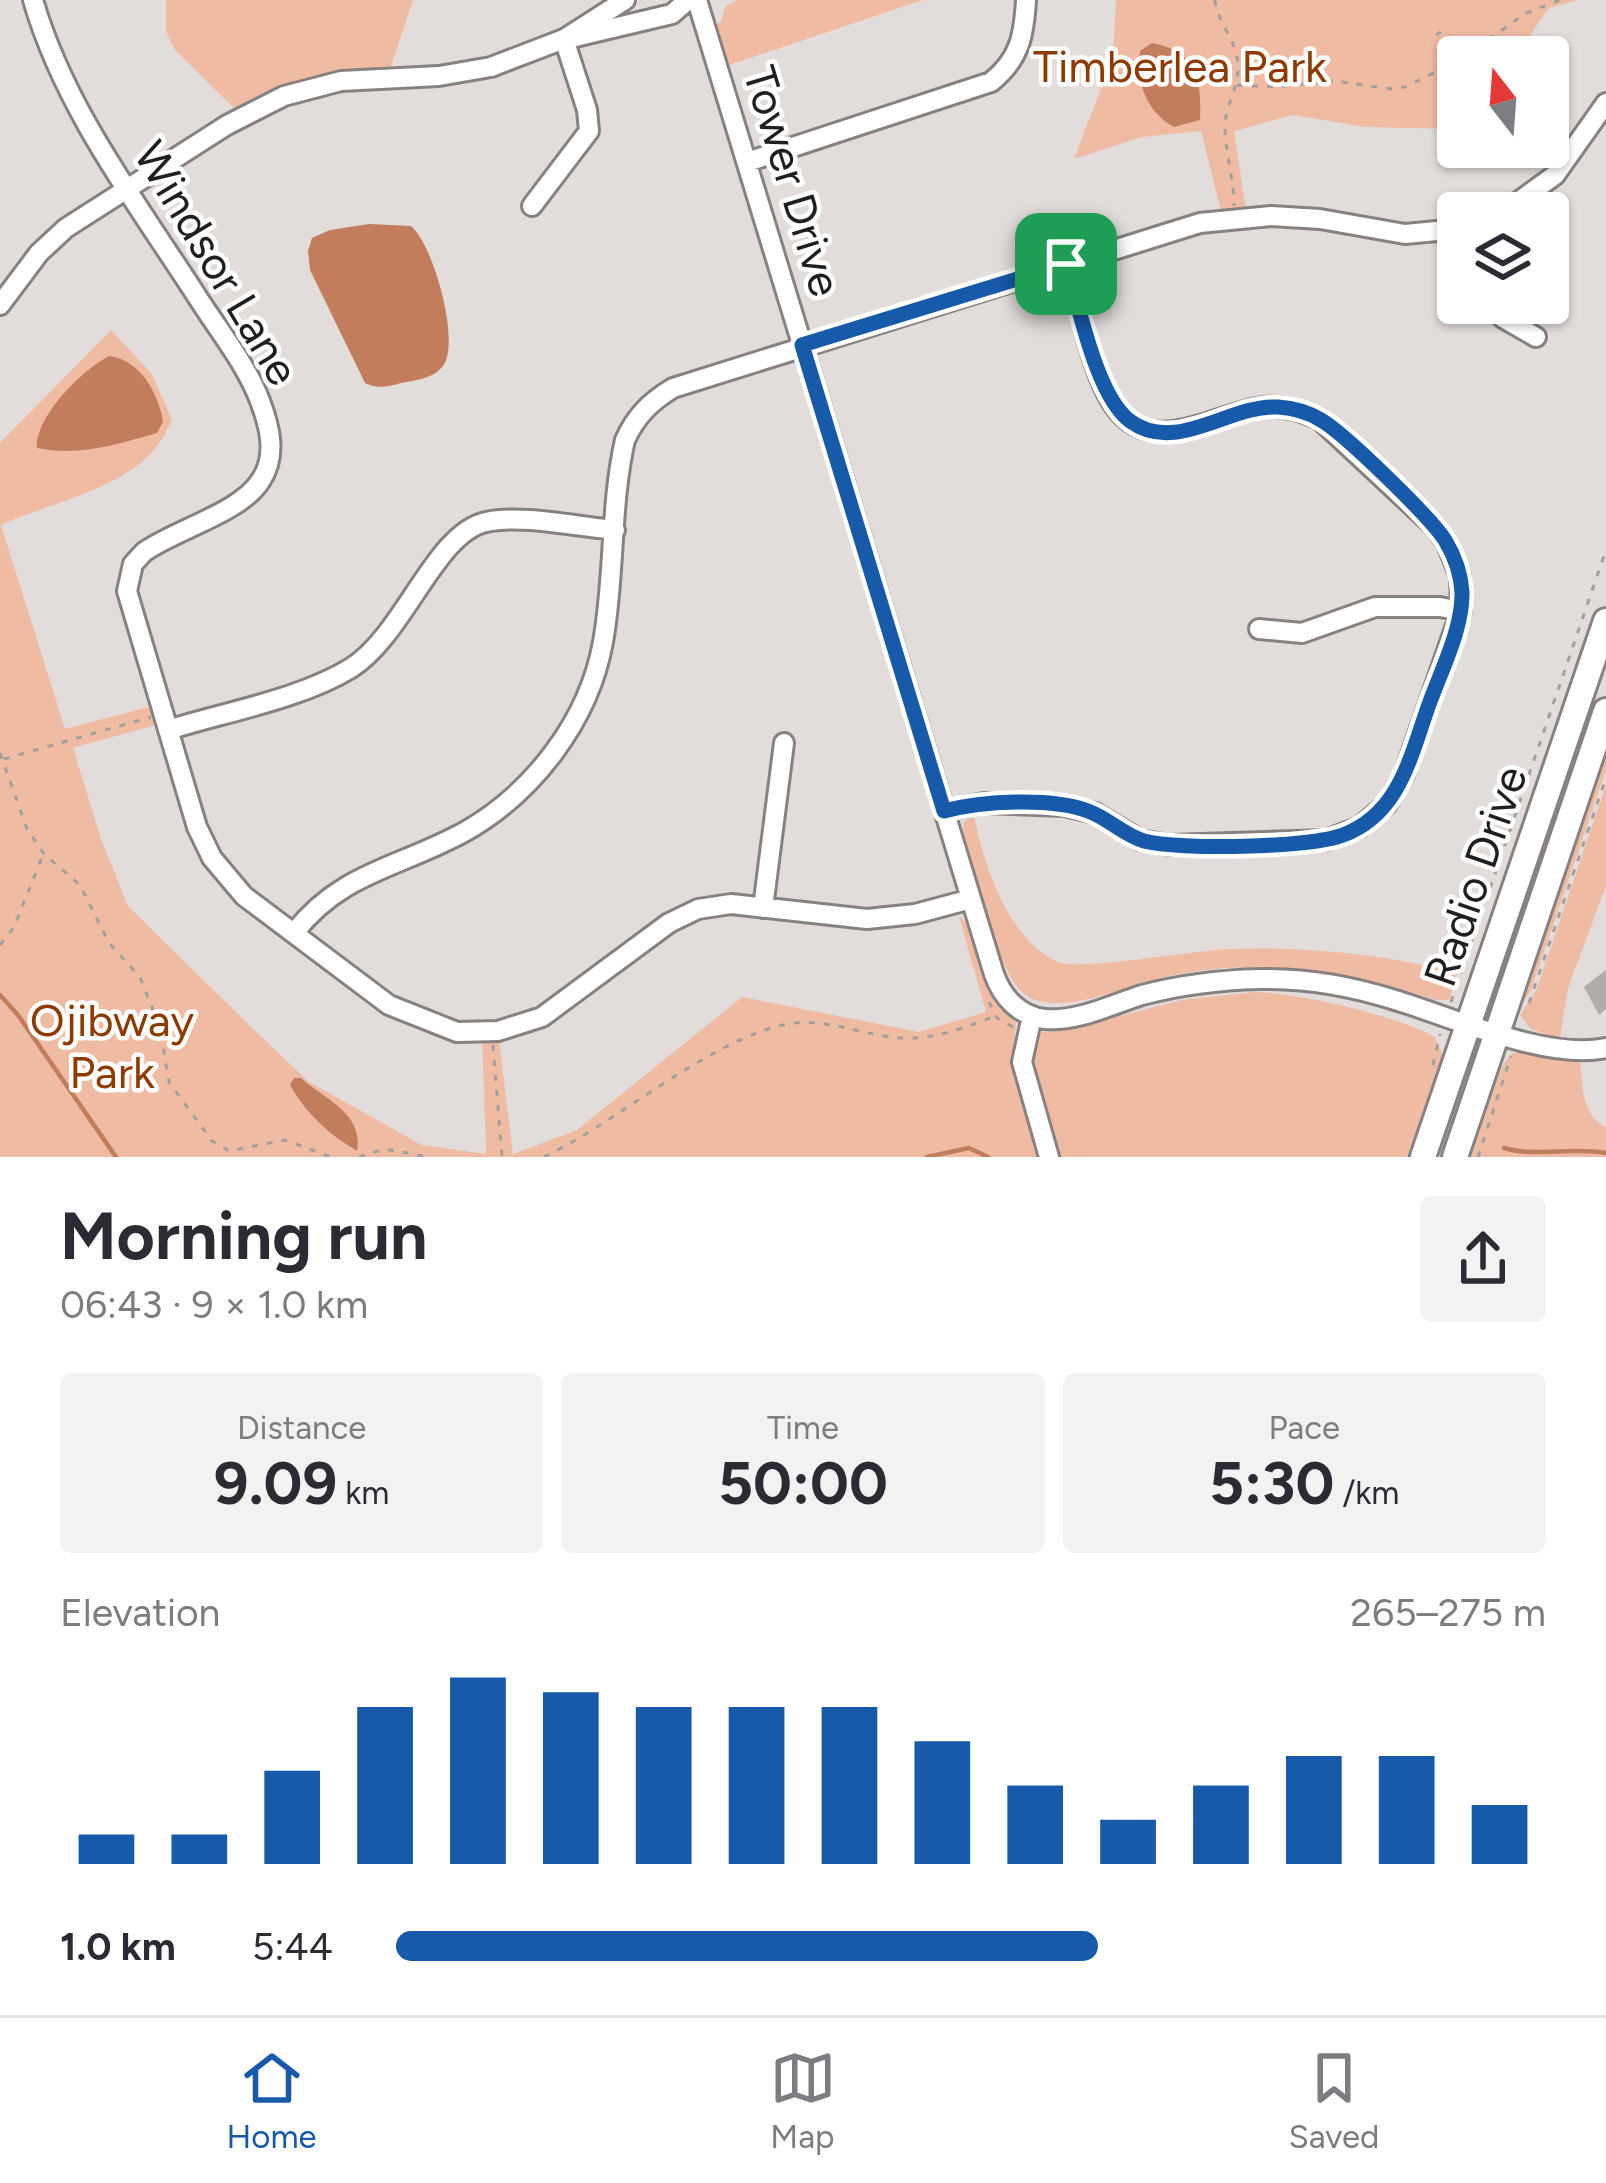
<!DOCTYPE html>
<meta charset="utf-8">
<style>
:root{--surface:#fff;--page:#f2f2f3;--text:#2b2b33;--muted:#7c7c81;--line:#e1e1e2;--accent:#175aaa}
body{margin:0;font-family:Figtree,sans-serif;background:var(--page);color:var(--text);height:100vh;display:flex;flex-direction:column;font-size:45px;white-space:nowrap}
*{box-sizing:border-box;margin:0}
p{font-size:39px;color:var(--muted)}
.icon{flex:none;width:66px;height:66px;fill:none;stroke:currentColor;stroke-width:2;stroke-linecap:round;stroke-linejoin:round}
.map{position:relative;height:1157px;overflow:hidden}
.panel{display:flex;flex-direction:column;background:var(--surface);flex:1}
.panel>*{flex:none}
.needle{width:78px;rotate:343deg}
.controls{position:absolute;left:1437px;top:36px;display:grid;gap:24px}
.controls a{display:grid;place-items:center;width:132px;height:132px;border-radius:12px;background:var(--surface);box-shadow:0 3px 9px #0004;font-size:60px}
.pin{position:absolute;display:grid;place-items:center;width:102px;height:102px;color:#fff;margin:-51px;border-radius:24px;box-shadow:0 6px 18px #0006}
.round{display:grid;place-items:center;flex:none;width:126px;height:126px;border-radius:12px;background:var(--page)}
.overview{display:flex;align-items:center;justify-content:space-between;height:204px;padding:0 60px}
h1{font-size:66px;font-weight:700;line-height:90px}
.stats{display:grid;grid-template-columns:repeat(3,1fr);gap:18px;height:204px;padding:12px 60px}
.stats div{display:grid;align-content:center;border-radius:12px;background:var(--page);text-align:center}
.stats b{font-size:60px;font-weight:700}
.stats small{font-size:33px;font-weight:400}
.stats p{font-size:33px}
.chart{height:336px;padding:24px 60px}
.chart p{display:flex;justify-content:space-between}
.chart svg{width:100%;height:216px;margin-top:12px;stroke:var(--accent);stroke-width:6}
ul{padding:0 60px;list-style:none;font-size:39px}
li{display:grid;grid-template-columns:192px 144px 1fr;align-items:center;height:90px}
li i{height:30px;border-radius:15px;background:var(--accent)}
.menu{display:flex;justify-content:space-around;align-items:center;height:168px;border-top:3px solid var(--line);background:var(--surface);font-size:33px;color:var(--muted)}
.menu a{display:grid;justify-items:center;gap:6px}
.menu .on{color:var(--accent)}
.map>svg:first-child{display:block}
.green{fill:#efbba3}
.water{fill:#c27d5d}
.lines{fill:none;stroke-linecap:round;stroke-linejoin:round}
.stream{stroke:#c27d5d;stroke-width:4.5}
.building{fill:#b2adab}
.minor-casing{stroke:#878280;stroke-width:24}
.major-casing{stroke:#878280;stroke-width:30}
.path{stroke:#a39f9d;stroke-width:3;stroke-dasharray:6 9;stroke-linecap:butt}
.minor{stroke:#fff;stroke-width:18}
.major{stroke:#fff;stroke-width:24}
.route-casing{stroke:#fff;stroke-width:24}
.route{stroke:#175aaa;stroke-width:15}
.labels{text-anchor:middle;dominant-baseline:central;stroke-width:9;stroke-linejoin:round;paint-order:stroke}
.park-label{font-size:45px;fill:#8e3a01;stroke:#fff}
.street-label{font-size:45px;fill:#201e1e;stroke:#fff}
</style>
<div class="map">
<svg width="1606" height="1157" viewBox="0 0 1606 1157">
<rect width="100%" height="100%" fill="#e2dddb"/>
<path class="green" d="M166,0H413L391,66L315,76L235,109L175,50L166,31Z
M737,0H923L729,65L716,24L721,22L725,7Z
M1116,0H1577L1549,8L1515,57H1458V123L1451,129L1366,127L1293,115L1234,131L1247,217L1223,219L1201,131L1142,137L1074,159L1113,57Z
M111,330L152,374L172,420C166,431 160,445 151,453C116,491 46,504 1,525L65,729L160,704L166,722L73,748L102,842L128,906L250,1026L309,1082L422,1145L486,1154L482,1032L498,1031L513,1154L577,1130L742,997L919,1032L986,1012L959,916L968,924L990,992L1016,1023L1012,1065L1039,1157H0V443Z
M1606,749V770L1531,990L1519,1009Z
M1606,785V886L1568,988L1560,1039L1531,1029L1520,1015L1536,991Z
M974,815C983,863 1008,940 1058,962C1079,971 1197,950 1230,949C1304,946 1386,954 1457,973L1449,1000H1436C1346,970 1258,956 1165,977C1128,985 1055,1020 1023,993C997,971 973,867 963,831L964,822Z
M1255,992C1302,993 1394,1015 1435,1037L1444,1058L1411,1157H1060L1032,1064L1036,1033L1074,1028L1181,1000Z
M1527,1050L1580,1061C1583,1085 1581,1116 1606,1127V1157H1471L1501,1068L1511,1054Z"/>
<path class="water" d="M1152,43C1196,51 1202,79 1200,120L1174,127C1147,112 1135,82 1140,51Z
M369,224L411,226C433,244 461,342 443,366C433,379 416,380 401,383C388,387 377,389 365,383L310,270L308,251L312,238L330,230Z
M109,356C139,359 159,393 163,422L157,433C118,444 78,457 37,448C35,417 82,370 109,356Z
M294,1078H301C324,1099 364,1113 357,1151C331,1136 306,1114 290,1085Z"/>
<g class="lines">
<path class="stream" d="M0,995L18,1015L116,1157
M1504,1148C1532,1157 1572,1147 1606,1153
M927,1157L969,1148L988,1157"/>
</g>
<path class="building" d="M1606,970V1009L1599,1015L1584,987Z"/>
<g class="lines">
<defs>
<path id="minor" d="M33,0C65,110 137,203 198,298C219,331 246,364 260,401C270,427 277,456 261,480C241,513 176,529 144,552L133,564L127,591L197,827L212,858L244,896L389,1005L457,1032L498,1031L542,1017L669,923L698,909L731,904L867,919L915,914L971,899
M697,0L994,974C1002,997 1019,1016 1045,1019C1077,1022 1113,1004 1142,995C1180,985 1220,980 1260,979C1305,978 1351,986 1395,1000C1452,1017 1548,1061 1606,1048
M575,37L672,14L688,0
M747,162L991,82C1020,59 1024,35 1026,0
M532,206L589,131L587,110L564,39
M1503,213L1555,175L1606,103
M1450,232L1458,255
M1489,303L1503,318L1536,337
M0,305L39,253L66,228L227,125L284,96L341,81L439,76L491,67L564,39L625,0
M1259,629L1302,633L1375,607H1440L1461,611
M168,730C225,712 301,699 351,668C404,635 435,533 486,522C521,514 578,527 615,530
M944,811L984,803L1065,806L1095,813L1140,840L1169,845L1326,840L1360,827L1387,804L1404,775L1461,611L1460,576L1446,542L1435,527L1319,419C1299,410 1279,404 1257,408C1209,417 1149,459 1113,404C1092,372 1078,302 1066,264
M763,908L784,743
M294,933C342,871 402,867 466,831C534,792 589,720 603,642C615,576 610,506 625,440C636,416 650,402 673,388L1200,223L1271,216L1320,219L1405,234L1458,229
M1032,1016L1022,1062L1049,1157"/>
<path id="major" d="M1423,1157L1606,621
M1455,1157L1606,711"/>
</defs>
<use href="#minor" class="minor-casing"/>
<use href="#major" class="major-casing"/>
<path class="path" d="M1215,0C1217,22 1236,39 1238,63C1240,87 1224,106 1225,129C1226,155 1234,180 1234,206
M1436,35L1442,31L1457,60
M1465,57L1524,14L1560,0
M1237,85L1274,87L1334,81L1392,89L1405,87L1458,61
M0,753L27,829L44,854L80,885L109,943L140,977L160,1027L169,1082L212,1141L229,1151L285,1140L331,1157
M4,759L151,717
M0,945L14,927L43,855
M989,1002L997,1018L1015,1028
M1451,1002L1606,550
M1529,1003L1606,778
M493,1045L502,1157
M1433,1065L1440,1034
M359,1157L384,1149L429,1157
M544,1157C619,1121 709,1040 787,1024C830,1016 873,1041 915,1038C941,1037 971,1025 996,1016
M1478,1157L1511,1056"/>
<use href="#minor" class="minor"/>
<use href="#major" class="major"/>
</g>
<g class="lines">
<defs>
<path id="route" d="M1066,264C1079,305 1096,396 1130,421C1176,455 1230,404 1278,407C1293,408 1308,412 1321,420C1345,434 1430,517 1445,540C1454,555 1461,574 1462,592C1463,631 1438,676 1426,713C1409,762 1397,815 1343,835C1309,848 1179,850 1144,841C1123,835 1108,818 1088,811C1051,797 982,801 944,811L802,345Z"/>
</defs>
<use href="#route" class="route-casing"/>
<use href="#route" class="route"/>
</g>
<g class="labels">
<g class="park-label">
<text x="1180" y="66">Timberlea Park</text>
<text x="112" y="1020">Ojibway<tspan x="112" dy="52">Park</tspan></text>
</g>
<g class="street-label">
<text transform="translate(793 181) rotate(73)">Tower Drive</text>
<text transform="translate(217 263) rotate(59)">Windsor Lane</text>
<text transform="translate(1475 876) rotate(-71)">Radio Drive</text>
</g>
</g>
</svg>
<div class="controls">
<a><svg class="needle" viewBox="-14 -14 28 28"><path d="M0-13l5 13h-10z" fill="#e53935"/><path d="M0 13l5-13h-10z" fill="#7c7c81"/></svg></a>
<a><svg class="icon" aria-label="layers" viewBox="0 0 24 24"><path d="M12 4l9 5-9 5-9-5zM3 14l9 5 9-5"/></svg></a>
</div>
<div class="pin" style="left:1066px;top:264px;background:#1e9e55"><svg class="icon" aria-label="arrive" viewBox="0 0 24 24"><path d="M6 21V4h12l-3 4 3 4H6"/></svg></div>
</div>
<section class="panel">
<div class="overview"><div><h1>Morning run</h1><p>06:43 · 9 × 1.0 km</p></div><a class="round"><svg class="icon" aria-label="share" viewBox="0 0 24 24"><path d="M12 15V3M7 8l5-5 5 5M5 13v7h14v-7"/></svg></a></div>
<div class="stats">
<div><p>Distance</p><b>9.09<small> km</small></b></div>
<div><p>Time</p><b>50:00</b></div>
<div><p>Pace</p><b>5:30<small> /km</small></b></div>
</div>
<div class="chart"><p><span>Elevation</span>265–275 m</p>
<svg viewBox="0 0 160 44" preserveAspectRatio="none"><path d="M5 44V38M15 44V38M25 44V25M35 44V12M45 44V6M55 44V9M65 44V12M75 44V12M85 44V12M95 44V19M105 44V28M115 44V35M125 44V28M135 44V22M145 44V22M155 44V32"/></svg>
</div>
<ul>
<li><b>1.0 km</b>5:44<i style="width:61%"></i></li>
</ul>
</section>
<nav class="menu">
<a class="on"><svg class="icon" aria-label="home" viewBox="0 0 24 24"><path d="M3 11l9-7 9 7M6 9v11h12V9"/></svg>Home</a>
<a><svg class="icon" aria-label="map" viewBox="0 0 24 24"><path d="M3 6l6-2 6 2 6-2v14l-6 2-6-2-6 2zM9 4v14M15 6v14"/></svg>Map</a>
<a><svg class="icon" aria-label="saved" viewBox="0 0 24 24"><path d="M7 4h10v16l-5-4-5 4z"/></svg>Saved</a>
</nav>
